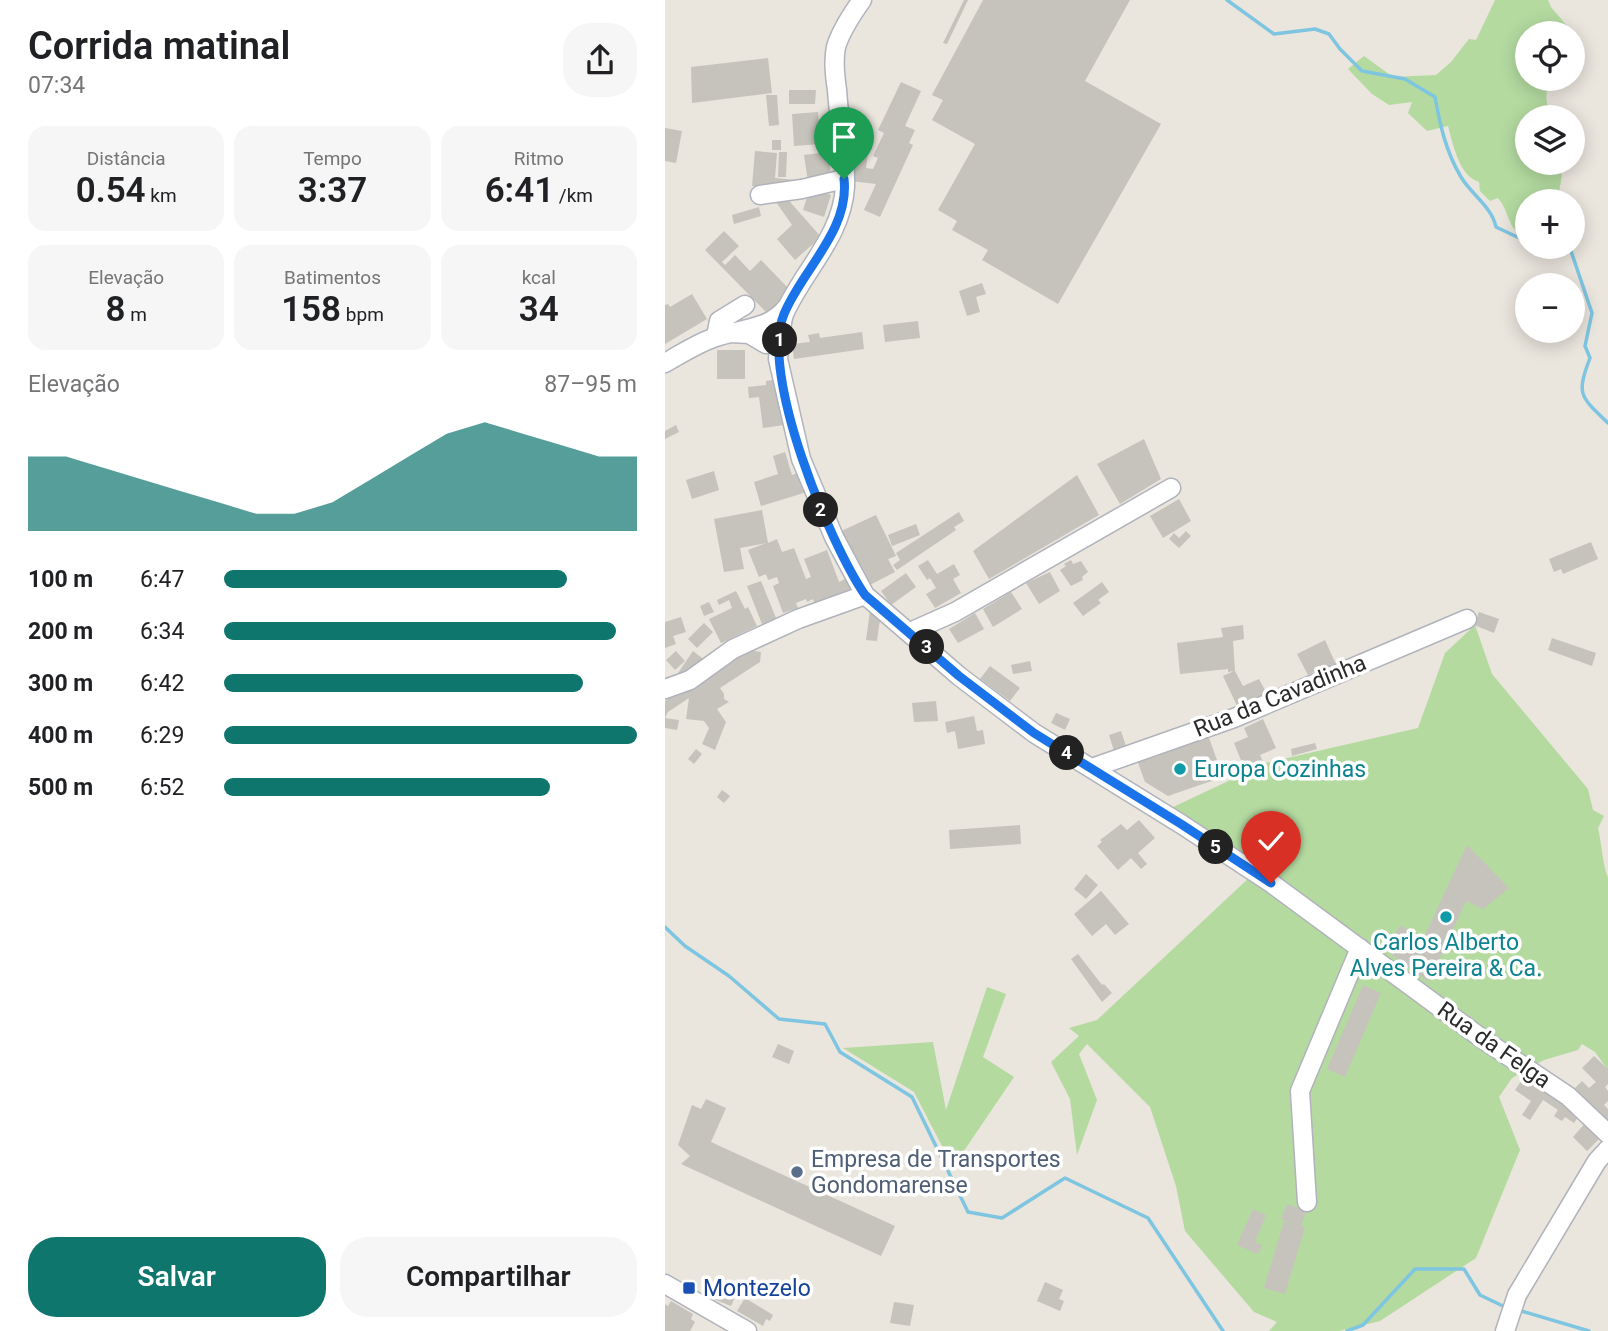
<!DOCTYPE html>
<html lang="pt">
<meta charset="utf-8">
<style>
:root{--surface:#fff;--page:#f6f6f6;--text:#202124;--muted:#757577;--accent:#0f766e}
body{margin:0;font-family:Roboto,sans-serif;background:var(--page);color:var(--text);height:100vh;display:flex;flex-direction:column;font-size:26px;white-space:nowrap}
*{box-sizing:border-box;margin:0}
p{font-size:23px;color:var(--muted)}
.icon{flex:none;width:38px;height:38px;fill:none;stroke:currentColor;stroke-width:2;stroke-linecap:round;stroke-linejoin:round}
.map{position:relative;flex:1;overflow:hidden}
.sheet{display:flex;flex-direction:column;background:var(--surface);width:665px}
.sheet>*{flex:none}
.fabs{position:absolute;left:850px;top:21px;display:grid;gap:14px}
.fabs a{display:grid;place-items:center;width:70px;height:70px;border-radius:50%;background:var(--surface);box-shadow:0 4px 18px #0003;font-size:35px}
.pin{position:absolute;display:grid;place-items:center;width:60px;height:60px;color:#fff;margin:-72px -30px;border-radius:50% 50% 50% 0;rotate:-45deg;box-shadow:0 0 7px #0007}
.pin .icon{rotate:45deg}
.km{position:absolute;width:35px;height:35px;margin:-18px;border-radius:50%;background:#222;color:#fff;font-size:19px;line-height:35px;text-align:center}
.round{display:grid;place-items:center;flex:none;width:74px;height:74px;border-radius:28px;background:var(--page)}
.headline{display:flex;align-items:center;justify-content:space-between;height:119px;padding:0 28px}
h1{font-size:38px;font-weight:600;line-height:52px}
.stats{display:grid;grid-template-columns:repeat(3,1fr);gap:10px;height:119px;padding:7px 28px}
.stats div{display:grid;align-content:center;border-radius:18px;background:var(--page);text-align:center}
.stats b{font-size:35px;font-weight:600}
.stats small{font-size:19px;font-weight:400}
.stats p{font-size:19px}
.chart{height:196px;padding:14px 28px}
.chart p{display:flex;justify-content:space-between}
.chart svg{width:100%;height:126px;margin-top:7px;fill:var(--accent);opacity:.7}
.action{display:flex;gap:14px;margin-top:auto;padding:14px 28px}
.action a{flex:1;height:80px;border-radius:28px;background:var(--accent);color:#fff;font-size:28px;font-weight:600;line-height:80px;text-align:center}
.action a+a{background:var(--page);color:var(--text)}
ul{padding:0 28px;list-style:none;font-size:23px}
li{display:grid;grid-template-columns:112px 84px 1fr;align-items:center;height:52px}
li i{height:18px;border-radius:9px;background:var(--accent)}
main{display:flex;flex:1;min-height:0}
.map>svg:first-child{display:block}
.green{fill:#b4daa0}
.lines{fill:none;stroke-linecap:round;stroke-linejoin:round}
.stream{stroke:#7dc5e0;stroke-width:3.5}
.building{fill:#c6c3bc}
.minor-casing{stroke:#b1b3bc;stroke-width:21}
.minor{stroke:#fff;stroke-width:18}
.route-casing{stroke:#fff;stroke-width:14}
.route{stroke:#1a73e8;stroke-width:9}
.culture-dot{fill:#0f9aa8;stroke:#fff;stroke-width:2.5}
.service-dot{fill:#5c6f8a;stroke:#fff;stroke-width:2.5}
.transit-dot{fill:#1a4fb4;stroke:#fff;stroke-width:2.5}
.labels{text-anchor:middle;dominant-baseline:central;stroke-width:7;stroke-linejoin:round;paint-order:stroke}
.street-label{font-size:23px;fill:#2a2a2a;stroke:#fff}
.culture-label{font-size:23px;fill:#0d838f;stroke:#fff;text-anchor:start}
.service-label{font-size:23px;fill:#4e5e75;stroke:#fff;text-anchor:start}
.transit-label{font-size:23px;fill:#164399;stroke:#fff;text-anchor:start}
</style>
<main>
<section class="sheet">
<div class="headline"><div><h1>Corrida matinal</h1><p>07:34</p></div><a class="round"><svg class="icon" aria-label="share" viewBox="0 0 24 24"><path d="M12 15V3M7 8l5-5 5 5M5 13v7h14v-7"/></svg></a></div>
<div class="stats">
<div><p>Distância</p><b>0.54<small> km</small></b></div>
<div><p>Tempo</p><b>3:37</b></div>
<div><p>Ritmo</p><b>6:41<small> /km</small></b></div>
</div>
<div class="stats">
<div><p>Elevação</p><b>8<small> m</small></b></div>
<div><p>Batimentos</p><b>158<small> bpm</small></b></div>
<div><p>kcal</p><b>34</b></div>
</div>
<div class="chart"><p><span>Elevação</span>87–95 m</p>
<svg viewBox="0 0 160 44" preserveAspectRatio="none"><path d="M0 44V18L10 18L20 22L30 26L40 30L50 34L60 38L70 38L80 34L90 26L100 18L110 10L120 6L130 10L140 14L150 18L160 18V44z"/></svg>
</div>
<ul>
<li><b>100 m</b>6:47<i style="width:83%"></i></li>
<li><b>200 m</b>6:34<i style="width:95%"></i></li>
<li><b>300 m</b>6:42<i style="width:87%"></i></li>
<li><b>400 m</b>6:29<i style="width:100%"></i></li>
<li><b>500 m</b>6:52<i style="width:79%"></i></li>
</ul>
<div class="action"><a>Salvar</a><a>Compartilhar</a></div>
</section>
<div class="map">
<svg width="943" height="1331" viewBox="0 0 943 1331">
<rect width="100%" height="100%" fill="#eae5dd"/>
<path class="green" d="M830,0H883L886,7L903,27L897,33H863V79H887C879,93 880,101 887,117H863V163H886L897,175L894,192L897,201H863V232L849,229C842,218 841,207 833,198L825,201L815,191L814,182C794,176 788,144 783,126L762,131L743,113L747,102L724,105L707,94L683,69L699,56L728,77L771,75L786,62L804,39L811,40Z
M810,625L827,674L923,789L928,810L939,816L933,828C937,845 937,862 943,878V1070L930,1052L917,1044L913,1050L879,1060L847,1078L834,1097L855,1150L811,1258L715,1321L674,1331H604L612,1322L589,1312L520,1231L511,1186L485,1107L422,1044L414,1054L432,1100L412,1155L405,1099L386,1062L414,1036L404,1028L432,1020L585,877L506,808L574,776V769L753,728L780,653Z
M322,987L341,994L318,1057L349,1077L288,1167L249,1092L178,1048L268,1042L281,1110Z"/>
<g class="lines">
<path class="stream" d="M562,0L609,34L650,29L664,34L675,49L697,71L740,79L770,97C775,125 781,152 796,177C806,194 827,207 831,227L863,242
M898,247L906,251L927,313L920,346L925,358C911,395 915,396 943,423
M0,927L20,946L64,976L114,1019L160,1024L175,1052L247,1097L303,1212L337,1218L400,1178L483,1218L558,1331
M853,1310L924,1331
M682,1331L698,1325L750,1269H799L815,1295L840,1307"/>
</g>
<path class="building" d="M299,0H303L282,44L278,43Z
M318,0H465L420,81L496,124L393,304L317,260L323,250L287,230L292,221L273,210L310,144L267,120L278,100L267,95Z
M103,58L107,93L27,103L26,67Z
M236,82L256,91L240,126L250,130L244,143L248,145L215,217L199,210L211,184L185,181L188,151L203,152L201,168L208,169L213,158L208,156L219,133L213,130Z
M124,90H151L150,104H124Z
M101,95H112L114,125L104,126Z
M153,112L155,144L129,146L127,114Z
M0,128L17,131L11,163L0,161Z
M107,140H116V150H107Z
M90,151L112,153L110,178L131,180L130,190L87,186Z
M114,152H122L121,177H113Z
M163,152L166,178L143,182L139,155Z
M145,188L166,195L159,217L138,210Z
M119,195L156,237L130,260L112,239L127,225L111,202Z
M94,207L96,216L69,224L67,215Z
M59,231L74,246L57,262L60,265L70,255L85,271L96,260L126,291L103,314L40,250Z
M317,283L321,294L311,297L315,312L302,316L294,291Z
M27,294L42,319L0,344V305L3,304L5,307Z
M253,321L255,338L220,342L218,325Z
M197,332L199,349L129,359L127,344L145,342L143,335L154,333L155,338Z
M52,350H80V379H52Z
M114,379L119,425L98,428L94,397L84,398L83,387L101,385V381Z
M11,425L14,432L0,439V431Z
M479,439L496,479L455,504L432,464Z
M120,452L127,475L136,472L142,492L96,506L89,482L113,474L108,456Z
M49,471L54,490L27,499L21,480Z
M412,475L434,515L324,579L308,551Z
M514,499L526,521L498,538L485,516Z
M97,510L103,543L112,539L117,552L129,548L141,579L146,577L139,559L162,550L174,582L182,578L187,592L151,606L148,599L142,602L141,599L131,603L133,608L118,613L108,586L114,583L112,577L103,580L101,574L94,577L83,550L101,543L75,548L79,569L59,572L49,519Z
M294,512L299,521L289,527L291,530L232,570L228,565L235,560L231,553Z
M211,515L231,556L223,559L230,572L201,587L174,532Z
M251,524L255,535L227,546L223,535Z
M521,531L526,536L514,548L504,539L509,533L514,538Z
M926,542L933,559L898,574L896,569L889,572L884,559Z
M263,560L272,574L289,564L295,575L288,579L296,593L270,608L261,594L271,588L265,578L262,580L253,566Z
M406,560L408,564L416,561L423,572L417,577L418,580L406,586L395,570L401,566L399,564Z
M385,572L395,591L374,604L361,583Z
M241,573L251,587L226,605L216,591Z
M96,581L111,618L97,624L82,586Z
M437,582L444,592L433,600L436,603L418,616L408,603Z
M71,591L80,609L83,607L92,626L56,643L44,619L67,608L64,600L54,605L52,600Z
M346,592L357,609L328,627L318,609Z
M44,602L49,612L39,616L35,606Z
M205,611L216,612L212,641L201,640Z
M814,612L834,619L829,633L809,625Z
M310,613L319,629L293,643L284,629Z
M16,617L21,632L8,636L11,644L0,648V622Z
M39,623L48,632L32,648L23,639Z
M578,625L579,639L568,641L570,671L578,686L594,679L602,694L573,708L558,676L569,671L563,672V669L515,674L512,643L558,637L556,628Z
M887,638L931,653L927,666L883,650Z
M660,640L673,669L662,674L659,667L643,675L632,654Z
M77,649L96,652L95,662L55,688L59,694V699L64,702L52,709L61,722L50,750L37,744L44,728L39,721L21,719L24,698L3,712L0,718L14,720L12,730L0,728V701Z
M11,651L20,661L10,670L1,660Z
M28,651L41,661L25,683L13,673Z
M365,661L367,671L348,674L346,665Z
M325,666L355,688L345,701L315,679Z
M271,701L273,721L249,722L247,703Z
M391,713L405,719L400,730L386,723Z
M309,716L312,731L318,730L320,744L293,749L290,731L282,733L280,722Z
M598,719L611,748L595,755L598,762L580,770L569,743L583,737L579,728Z
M456,731L461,746L449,751L444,735Z
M543,735L558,777L503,796L480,782L472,760Z
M650,743L652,749L627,756L626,749Z
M31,749L37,754L29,764L23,759Z
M57,790L65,796L59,803L52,797Z
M474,820L490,838L473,853L482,864L476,869L466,858L453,870L432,846L437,842L435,840L456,824L462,830Z
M355,825L356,844L285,849L284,830Z
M802,845L844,888L818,909L801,901L764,982L718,948L736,925L757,941Z
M421,874L433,885L421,899L409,889Z
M436,891L464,924L450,935L441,924L427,936L409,914Z
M413,954L437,985L439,984L447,993L437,1002L406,959Z
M698,985L716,993L680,1077L662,1069Z
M113,1044L129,1051L124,1064L107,1057Z
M929,1056L943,1069V1084L940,1087L943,1091V1101L939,1105L943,1109V1127L907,1091L917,1081L924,1088L931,1082L917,1068Z
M860,1075L917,1111L909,1123L900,1117L897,1121L889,1116L893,1110L878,1100L865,1120L857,1115L866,1101L850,1090Z
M41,1099L61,1108L46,1142L230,1226L216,1256L16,1164L25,1156L13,1145L27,1105L36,1109Z
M922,1121L937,1136L922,1151L908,1137Z
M622,1204L641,1211L636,1226L640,1227L620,1294L599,1288L619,1221L633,1225L616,1219Z
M588,1209L601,1215L590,1242L597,1245L593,1254L572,1245Z
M53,1281L73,1290L66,1306L41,1296L47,1284L51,1286Z
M380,1282L398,1290L394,1299L399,1301L395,1311L372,1301Z
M80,1298L108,1315L105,1321L101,1319L98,1326L72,1311Z
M6,1301L28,1314L26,1319L30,1322L25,1331H0V1304L3,1306Z
M229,1302L249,1305L245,1326L225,1323Z"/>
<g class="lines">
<defs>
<path id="minor" d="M95,195L137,189L179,179
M67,333L84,334L101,344L112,342C118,334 115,322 120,312C139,270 177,236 180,187C181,158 174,120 172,90C170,76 168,61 171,47C176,30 187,14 197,0
M51,336L54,321L80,305
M115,339L113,359L136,459L169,537L200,595L294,676L369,733L516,824L606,883L819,1040L903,1096L943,1134
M0,363C16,354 31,344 48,338C75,328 103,331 122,307
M245,632L290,612L506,488
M0,689L25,680L68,649L133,619L200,595
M427,768L569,718L802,619
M642,1202L635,1091L695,948
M0,1284L82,1331
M840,1331L852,1295L932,1161L943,1149"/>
</defs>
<use href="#minor" class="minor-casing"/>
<use href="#minor" class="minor"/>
</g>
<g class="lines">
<defs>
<path id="route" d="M179,179C185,230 137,270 119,314C94,373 164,542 200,595L294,676L369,733L516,824L606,883"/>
</defs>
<use href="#route" class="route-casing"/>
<use href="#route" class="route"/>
</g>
<g class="culture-dot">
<circle cx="515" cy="769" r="7"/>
<circle cx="781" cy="917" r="7"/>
</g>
<circle class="service-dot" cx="132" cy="1172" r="7"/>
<rect class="transit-dot" x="17" y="1281" width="14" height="14" rx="3.5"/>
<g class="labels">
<g class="street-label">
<text transform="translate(615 696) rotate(-22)">Rua da Cavadinha</text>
<text transform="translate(829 1045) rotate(35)">Rua da Felga</text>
</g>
<g class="culture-label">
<text x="529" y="769">Europa Cozinhas</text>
<text x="781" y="942" text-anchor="middle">Carlos Alberto<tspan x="781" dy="26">Alves Pereira &amp; Ca.</tspan></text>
</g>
<g class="service-label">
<text x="146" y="1159">Empresa de Transportes<tspan x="146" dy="26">Gondomarense</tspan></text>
</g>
<g class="transit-label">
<text x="38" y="1288">Montezelo</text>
</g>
</g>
</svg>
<div class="fabs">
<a><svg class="icon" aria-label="locate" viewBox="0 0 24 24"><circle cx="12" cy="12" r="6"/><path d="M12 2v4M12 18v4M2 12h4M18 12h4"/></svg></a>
<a><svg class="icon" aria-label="layers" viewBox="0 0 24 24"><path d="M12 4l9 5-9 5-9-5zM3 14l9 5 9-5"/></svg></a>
<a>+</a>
<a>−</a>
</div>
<div class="pin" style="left:179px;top:179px;background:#1e9e55"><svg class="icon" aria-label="arrive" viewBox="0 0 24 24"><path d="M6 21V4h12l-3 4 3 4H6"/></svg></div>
<div class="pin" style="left:606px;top:883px;background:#d93025"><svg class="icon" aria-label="check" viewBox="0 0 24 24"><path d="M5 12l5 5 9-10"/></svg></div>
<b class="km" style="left:115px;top:340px">1</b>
<b class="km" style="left:156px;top:510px">2</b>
<b class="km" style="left:262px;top:647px">3</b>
<b class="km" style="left:402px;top:753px">4</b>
<b class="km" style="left:551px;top:847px">5</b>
</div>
</main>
